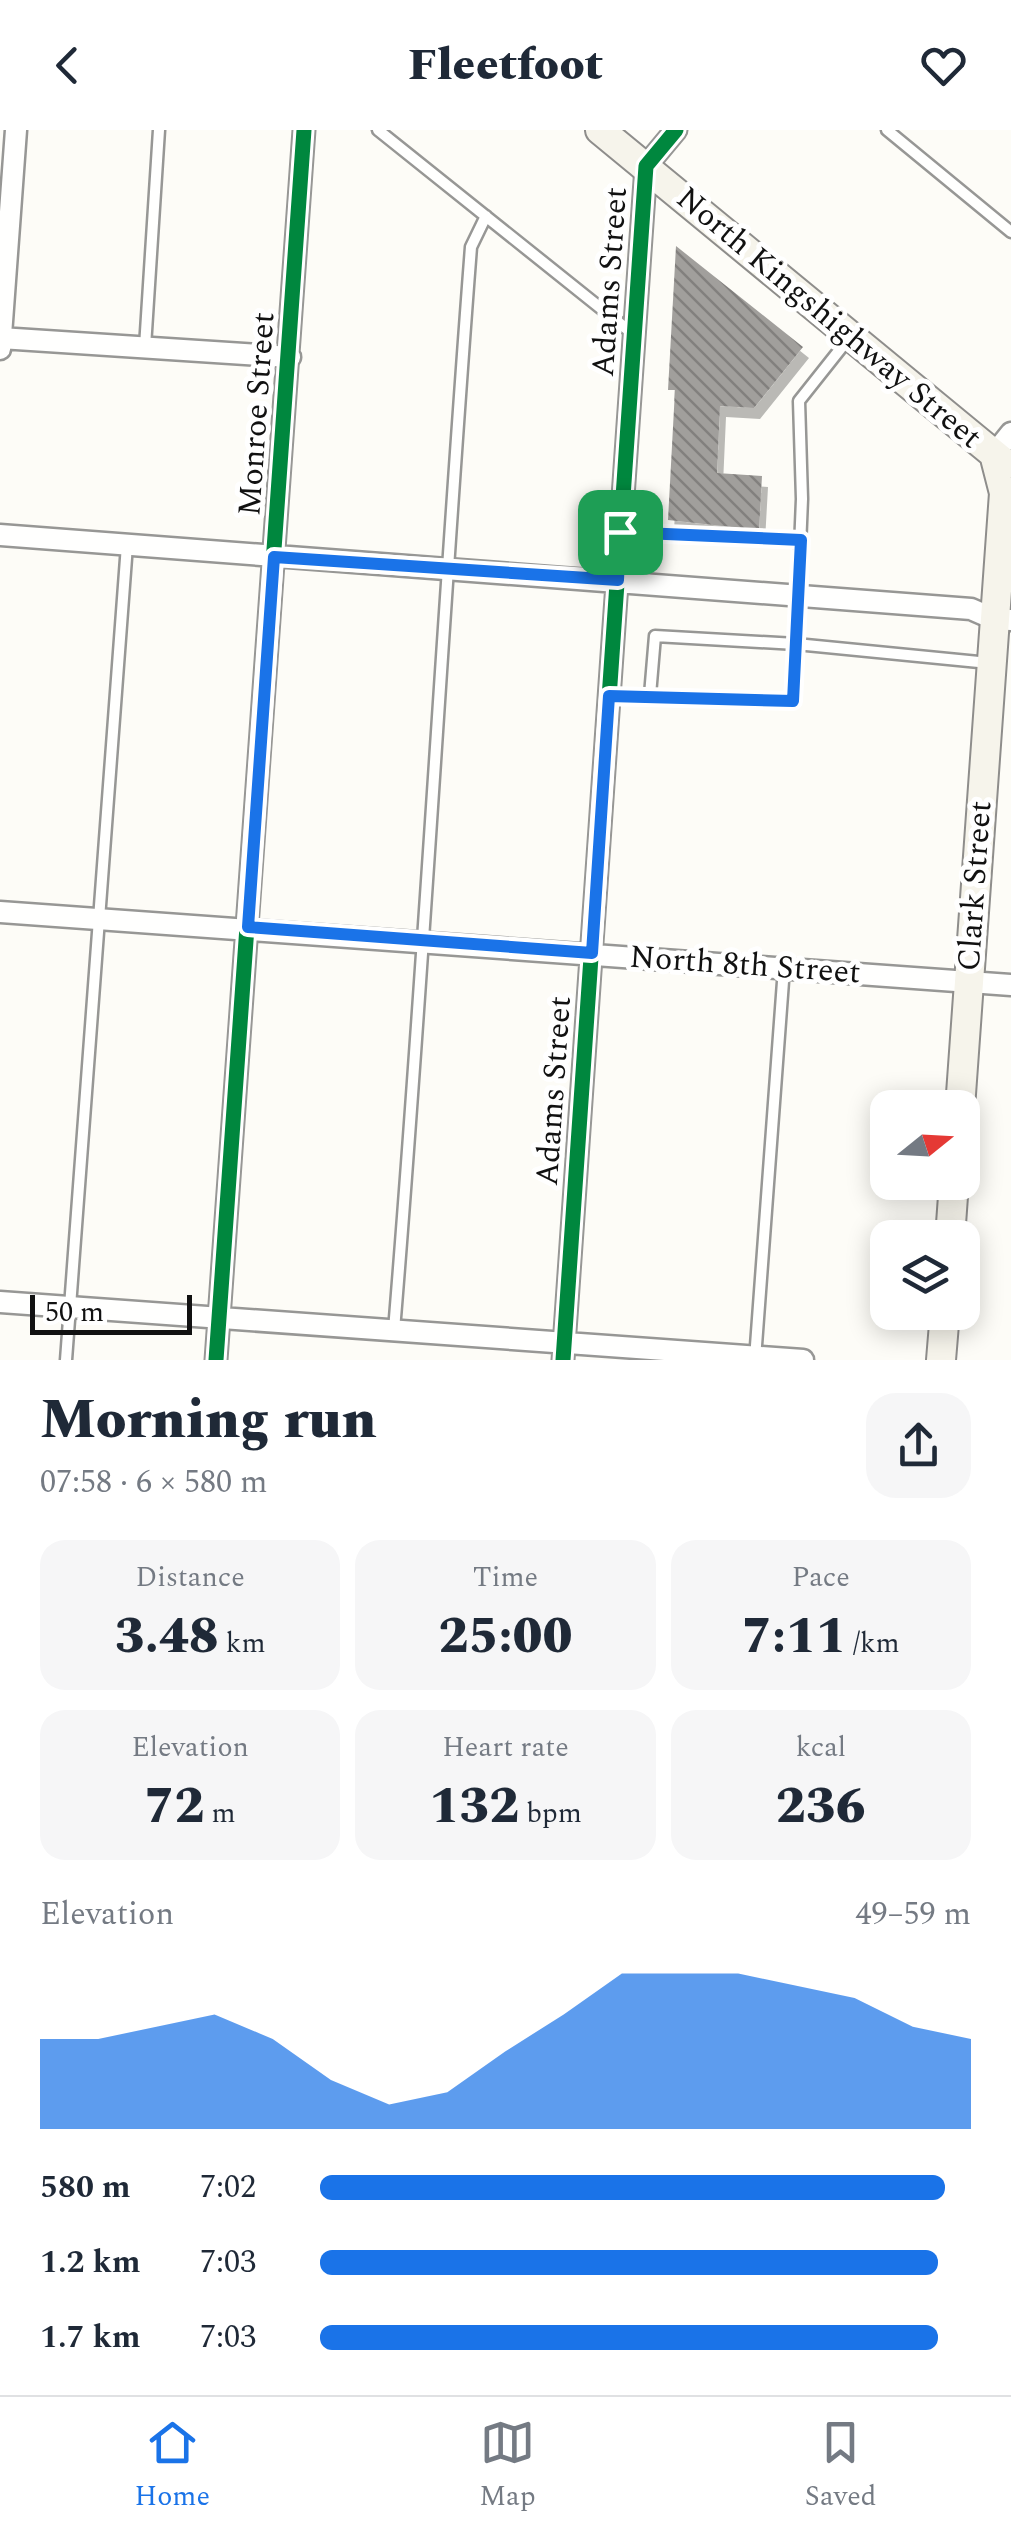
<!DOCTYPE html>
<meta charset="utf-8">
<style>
:root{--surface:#fff;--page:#f6f6f7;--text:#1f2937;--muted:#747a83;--line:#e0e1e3;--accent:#1a73e8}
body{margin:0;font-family:Spectral,serif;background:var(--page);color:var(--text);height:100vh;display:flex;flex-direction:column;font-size:38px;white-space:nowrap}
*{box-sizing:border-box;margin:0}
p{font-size:32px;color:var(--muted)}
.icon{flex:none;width:55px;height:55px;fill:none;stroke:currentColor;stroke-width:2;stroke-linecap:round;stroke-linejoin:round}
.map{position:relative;height:1230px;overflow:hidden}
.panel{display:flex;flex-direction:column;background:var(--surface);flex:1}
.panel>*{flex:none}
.needle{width:65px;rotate:72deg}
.controls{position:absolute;left:870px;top:960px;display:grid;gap:20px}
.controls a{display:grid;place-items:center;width:110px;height:110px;border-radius:20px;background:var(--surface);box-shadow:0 5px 25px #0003;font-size:50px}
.scale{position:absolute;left:30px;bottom:25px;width:162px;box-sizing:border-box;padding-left:10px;border:5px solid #111;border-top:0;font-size:28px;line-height:35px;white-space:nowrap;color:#111;-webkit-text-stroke:8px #fff;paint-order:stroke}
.pin{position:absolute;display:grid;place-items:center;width:85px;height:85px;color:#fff;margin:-42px;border-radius:20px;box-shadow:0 5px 15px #0006}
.round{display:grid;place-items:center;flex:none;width:105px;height:105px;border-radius:30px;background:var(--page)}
.summary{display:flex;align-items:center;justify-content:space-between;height:170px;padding:0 40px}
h1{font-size:55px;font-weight:800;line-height:75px}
.metrics{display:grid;grid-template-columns:repeat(3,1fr);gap:15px;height:170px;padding:10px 40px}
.metrics div{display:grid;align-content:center;border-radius:25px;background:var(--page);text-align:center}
.metrics b{font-size:50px;font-weight:800}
.metrics small{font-size:28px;font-weight:400}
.metrics p{font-size:28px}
.chart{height:280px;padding:20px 40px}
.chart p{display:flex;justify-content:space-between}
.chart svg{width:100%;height:180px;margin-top:10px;fill:var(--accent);opacity:.7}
ul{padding:0 40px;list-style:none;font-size:32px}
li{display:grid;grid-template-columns:160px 120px 1fr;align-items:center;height:75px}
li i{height:25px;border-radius:12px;background:var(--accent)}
header{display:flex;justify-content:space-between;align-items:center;height:130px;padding:0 40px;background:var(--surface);font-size:45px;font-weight:800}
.tabs{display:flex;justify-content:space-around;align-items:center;height:140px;border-top:2px solid var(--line);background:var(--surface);font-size:28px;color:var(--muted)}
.tabs a{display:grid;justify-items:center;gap:5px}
.tabs .current{color:var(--accent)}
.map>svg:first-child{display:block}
.building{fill:url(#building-back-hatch);filter:url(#shadow)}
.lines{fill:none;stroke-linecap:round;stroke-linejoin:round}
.service-casing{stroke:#979795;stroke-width:15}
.minor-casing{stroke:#979795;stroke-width:25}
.secondary-casing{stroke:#8e8d8b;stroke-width:32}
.service{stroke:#fffffe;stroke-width:10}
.minor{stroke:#fffffe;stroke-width:20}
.secondary{stroke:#f6f4eb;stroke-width:28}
.cycleway-casing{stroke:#fff;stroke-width:21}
.cycleway{stroke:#00873e;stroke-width:15}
.route-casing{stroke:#fff;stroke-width:20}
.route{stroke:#1a73e8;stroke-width:12}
.labels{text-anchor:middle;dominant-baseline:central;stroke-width:10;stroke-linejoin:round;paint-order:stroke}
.street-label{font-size:32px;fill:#111;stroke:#fff}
</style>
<header><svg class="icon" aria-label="back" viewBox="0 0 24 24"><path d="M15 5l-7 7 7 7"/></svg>Fleetfoot<svg class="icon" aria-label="heart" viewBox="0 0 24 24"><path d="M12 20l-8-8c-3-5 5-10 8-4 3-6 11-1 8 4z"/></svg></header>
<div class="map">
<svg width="1011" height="1230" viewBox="0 0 1011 1230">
<defs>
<pattern id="building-back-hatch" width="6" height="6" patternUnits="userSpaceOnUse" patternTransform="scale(2.5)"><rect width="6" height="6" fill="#a19f9c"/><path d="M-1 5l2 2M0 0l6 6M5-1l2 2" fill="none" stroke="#82807e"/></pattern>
<filter id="shadow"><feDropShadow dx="6" dy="11" stdDeviation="0" flood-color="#0004"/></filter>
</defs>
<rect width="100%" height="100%" fill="#fdfcf7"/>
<path class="building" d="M676,116L803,217L754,278L720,276L717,343L762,346L759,400L668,390L675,260H668Z"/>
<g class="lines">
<defs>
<path id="service" d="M378,0L633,204
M887,0L1011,102
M849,208L799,271L802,369L796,514L989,533
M145,217L159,0
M620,402L801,410
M655,506L796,514L793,571L650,565Z
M609,565H650
M394,1200C424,839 443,478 471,117L486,86
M755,1229L784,838
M66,1230L127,415"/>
<path id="minor" d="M0,208L290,227
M0,219L16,0
M994,324L1011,303
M0,405L971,479L994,489L1011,490
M0,782L1011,855
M0,1172L803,1230
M216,1230L304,0
M563,1230L646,36L676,0"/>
<path id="secondary" d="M600,0L1006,334
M960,978L1004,363L994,324
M950,1108L954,1052
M941,1230L945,1182"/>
</defs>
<use href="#service" class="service-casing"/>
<use href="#minor" class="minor-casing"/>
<use href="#secondary" class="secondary-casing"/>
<use href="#service" class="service"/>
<use href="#minor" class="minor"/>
<use href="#secondary" class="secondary"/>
<defs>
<path id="cycleway" d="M216,1230L304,0
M563,1230L646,36L676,0"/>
</defs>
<use href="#cycleway" class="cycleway-casing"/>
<use href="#cycleway" class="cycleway"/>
</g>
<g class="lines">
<defs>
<path id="route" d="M620,402L801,410L793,571L609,566L592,823L248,797L274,427L618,450Z"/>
</defs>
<use href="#route" class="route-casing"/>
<use href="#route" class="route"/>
</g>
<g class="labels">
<g class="street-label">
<text transform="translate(610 152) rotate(-86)">Adams Street</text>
<text transform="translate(829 188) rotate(40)">North Kingshighway Street</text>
<text transform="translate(257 284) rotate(-86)">Monroe Street</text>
<text transform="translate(975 756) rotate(-86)">Clark Street</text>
<text transform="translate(745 835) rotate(4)">North 8th Street</text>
<text transform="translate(554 961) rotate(-86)">Adams Street</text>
</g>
</g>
</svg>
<div class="controls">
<a><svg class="needle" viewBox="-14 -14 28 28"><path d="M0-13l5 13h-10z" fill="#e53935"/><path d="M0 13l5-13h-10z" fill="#747a83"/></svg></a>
<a><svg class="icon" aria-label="layers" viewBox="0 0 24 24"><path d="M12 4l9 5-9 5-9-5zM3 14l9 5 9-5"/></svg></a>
</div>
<div class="scale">50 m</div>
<div class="pin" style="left:620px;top:402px;background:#1e9e55"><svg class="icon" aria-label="arrive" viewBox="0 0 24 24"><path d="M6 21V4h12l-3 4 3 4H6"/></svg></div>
</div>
<section class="panel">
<div class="summary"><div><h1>Morning run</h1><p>07:58 · 6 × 580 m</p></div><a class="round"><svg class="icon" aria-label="share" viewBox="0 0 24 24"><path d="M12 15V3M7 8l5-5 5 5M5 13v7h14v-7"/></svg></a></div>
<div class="metrics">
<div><p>Distance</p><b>3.48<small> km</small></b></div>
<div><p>Time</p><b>25:00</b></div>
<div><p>Pace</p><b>7:11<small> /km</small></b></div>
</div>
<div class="metrics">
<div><p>Elevation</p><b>72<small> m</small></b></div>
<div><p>Heart rate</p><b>132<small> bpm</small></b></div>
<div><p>kcal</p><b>236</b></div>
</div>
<div class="chart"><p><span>Elevation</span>49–59 m</p>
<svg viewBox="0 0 160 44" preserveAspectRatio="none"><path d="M0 44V22L10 22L20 19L30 16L40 22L50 32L60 38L70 35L80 25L90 16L100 6L110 6L120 6L130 9L140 12L150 19L160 22V44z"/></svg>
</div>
<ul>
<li><b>580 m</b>7:02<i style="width:96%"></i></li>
<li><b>1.2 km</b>7:03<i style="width:95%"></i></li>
<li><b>1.7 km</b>7:03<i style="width:95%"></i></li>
</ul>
</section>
<nav class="tabs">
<a class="current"><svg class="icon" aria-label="home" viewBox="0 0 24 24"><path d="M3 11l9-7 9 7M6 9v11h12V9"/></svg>Home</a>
<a><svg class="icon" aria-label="map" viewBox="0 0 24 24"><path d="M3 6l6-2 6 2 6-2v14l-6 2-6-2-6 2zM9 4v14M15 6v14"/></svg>Map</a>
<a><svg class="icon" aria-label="saved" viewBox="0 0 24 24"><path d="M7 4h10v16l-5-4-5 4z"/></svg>Saved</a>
</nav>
